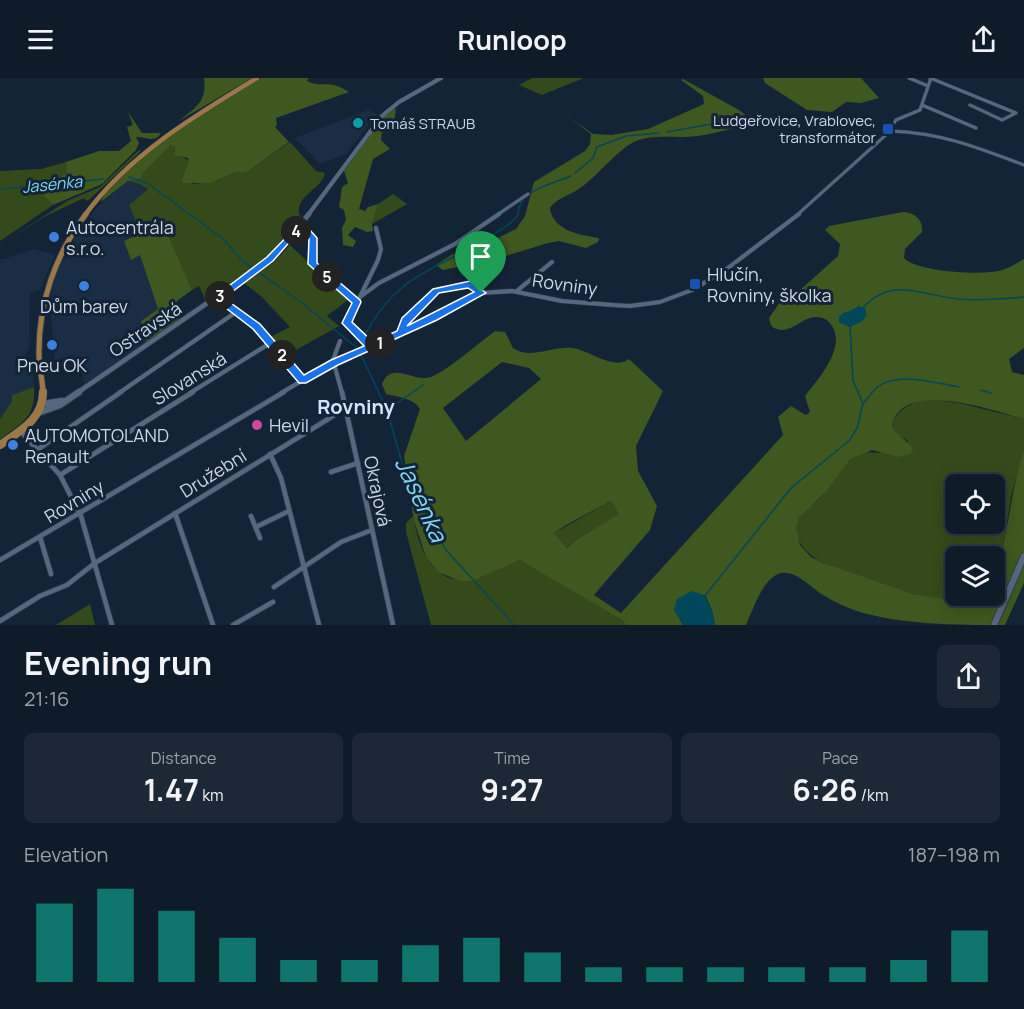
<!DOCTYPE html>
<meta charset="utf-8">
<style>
:root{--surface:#0e1b29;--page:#1c2835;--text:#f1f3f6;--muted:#9ba1a8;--line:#2e3946;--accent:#0f766e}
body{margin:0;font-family:Manrope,sans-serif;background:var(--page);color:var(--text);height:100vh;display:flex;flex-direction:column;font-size:22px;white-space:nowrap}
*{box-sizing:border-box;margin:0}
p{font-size:20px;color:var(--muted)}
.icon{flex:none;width:33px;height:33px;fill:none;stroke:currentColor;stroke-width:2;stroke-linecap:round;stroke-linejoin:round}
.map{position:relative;height:547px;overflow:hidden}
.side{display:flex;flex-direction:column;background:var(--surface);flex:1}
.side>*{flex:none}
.fabs{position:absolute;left:945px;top:396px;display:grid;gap:12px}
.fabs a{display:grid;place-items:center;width:60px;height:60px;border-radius:9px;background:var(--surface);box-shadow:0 3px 15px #0003,0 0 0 2px var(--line);font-size:30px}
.pin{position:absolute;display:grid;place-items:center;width:51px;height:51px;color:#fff;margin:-62px -26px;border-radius:50% 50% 50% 0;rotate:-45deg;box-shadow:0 0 6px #0007}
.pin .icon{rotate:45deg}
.km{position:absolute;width:30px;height:30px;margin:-15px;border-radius:50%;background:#222;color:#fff;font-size:16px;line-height:30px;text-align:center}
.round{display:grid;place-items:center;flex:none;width:63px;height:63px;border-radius:9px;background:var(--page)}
.headline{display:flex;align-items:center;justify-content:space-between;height:102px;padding:0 24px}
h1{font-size:33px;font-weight:700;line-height:45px}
.stats{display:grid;grid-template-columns:repeat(3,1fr);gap:9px;height:102px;padding:6px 24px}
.stats div{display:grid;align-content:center;border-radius:9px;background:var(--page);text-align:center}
.stats b{font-size:30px;font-weight:700}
.stats small{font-size:16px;font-weight:400}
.stats p{font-size:16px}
.chart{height:168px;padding:12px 24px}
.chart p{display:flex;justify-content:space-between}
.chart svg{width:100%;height:108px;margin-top:6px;stroke:var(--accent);stroke-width:6}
header{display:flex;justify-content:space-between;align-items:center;height:78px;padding:0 24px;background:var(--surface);font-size:27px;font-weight:700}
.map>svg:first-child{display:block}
.built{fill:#192d45}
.green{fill:#344a1b;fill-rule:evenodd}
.forest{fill:#3e581f;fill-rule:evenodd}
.water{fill:#00475b}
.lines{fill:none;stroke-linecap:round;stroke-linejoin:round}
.stream{stroke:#00475b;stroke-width:1.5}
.street-far2-casing{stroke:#323d4d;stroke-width:4}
.street-far1-casing{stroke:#323d4d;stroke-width:5}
.street-casing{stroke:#323d4d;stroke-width:6}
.secondary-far2-casing{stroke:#323d4d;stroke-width:4.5}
.secondary-far1-casing{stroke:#323d4d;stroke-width:6}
.secondary-casing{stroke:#323d4d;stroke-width:8}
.primary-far2-casing{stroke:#323d4d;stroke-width:5}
.primary-far1-casing{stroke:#323d4d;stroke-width:7}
.primary-casing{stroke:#323d4d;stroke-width:9}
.street-far2{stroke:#55687e;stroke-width:3}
.street-far1{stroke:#55687e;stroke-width:4}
.street{stroke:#55687e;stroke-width:4.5}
.secondary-far2{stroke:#55687e;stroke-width:4}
.secondary-far1{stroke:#55687e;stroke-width:4.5}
.secondary{stroke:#55687e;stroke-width:6}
.primary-far2{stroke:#9c7847;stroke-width:4.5}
.primary-far1{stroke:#9c7847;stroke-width:5}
.primary{stroke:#9c7847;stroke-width:8}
.route{fill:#1a73e8;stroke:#fff;stroke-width:1.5;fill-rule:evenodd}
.culture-dot{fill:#0f9aa8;stroke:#132437;stroke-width:2}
.transit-dot{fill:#1a4fb4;stroke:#132437;stroke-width:2}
.shop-dot{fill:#3f7fe0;stroke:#132437;stroke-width:2}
.hotel-dot{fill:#d1479c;stroke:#132437;stroke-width:2}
.labels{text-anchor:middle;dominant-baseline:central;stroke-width:6;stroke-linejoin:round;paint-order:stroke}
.far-poi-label{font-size:15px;fill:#ced8e5;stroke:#132437;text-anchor:end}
.far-water-label{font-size:16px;font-style:italic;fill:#81d8f7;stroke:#132437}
.poi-label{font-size:18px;fill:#ced8e5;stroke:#132437;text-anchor:start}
.street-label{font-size:18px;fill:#ced8e5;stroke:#132437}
.neighbourhood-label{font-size:20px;font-weight:bold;fill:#d0e5ff;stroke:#132437}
.near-water-label{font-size:24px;font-style:italic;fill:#81d8f7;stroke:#132437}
</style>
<header><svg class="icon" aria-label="menu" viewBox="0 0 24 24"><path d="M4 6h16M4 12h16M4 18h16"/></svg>Runloop<svg class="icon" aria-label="share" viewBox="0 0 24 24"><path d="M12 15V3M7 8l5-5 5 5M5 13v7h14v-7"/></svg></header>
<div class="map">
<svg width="1024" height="547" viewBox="0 0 1024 547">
<rect width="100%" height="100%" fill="#132437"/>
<path class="built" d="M368,32L377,36L346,76L320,86L295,60Z
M128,103L139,106L148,111L129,127L141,155L124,163L131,181L140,176L158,232L141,243L146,264L84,306L82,293L76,296L73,277L55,283L50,227L53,206L61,184L66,181L70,168L74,166V162L96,130Z
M35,171L55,177L40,212L30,215L29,272L25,276V281L33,283L34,309L12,317V323L0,341V182Z"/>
<path class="green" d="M532,0H584L542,17L519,7Z
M290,64L316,93L325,95C321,113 297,115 299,136L302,140L262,184L206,223L199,208L192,212L188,206L166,153L141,155L129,127L148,111L139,106L128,103L140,101L145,93L171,67L175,69L174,75L190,83L181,102L194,106L217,103L237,94H247Z
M139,72L141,73L90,121L87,123L84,120L44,139L0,167L67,123L100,109Z
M66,84L67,95L37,111L53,127L0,163V93L41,91Z
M393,116L407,126L372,146L378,126Z
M290,167L348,222L327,238L339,248L287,277L270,259L290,249L261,218L244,205L274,184Z
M34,309C36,339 22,345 0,361V341L12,323V317Z
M927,321L959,325L1024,341V371L1011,419L1005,457L995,499L994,478H956V518H972C929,529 863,501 823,485C807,477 786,456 801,438C808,430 817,424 824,416C834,404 839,387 852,379C865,371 870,376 883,374C891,373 901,367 909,364L896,355L892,349C895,332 912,324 927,321ZM956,406H994V446H956Z
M611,423L620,436L576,462L566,470L554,455Z
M413,438C418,464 427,497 458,502C471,504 507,487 520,482L531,486L622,542L626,547H431L406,454V445Z
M90,526L95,547H56Z"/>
<path class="forest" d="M204,0H252L179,43C196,29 207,24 204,0Z
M261,0H309L307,3C323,11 327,0 349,14L276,40L277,47L275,49L289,64L247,94H237L211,105H184L181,103L189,83L188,80L174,77L175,69L171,67L145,93L140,101L128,103L101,124C115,86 224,23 261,0Z
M763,0H861L879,20L861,25L846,24L832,34L807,32L765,5Z
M683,1L739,32L756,45C736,48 717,56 697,58C676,61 651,55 632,65C617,73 596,99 579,111C570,117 553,122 550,131C554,153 580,157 599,160L598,164L586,170L559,163L548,165L496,181L443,192L436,187L453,176L479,169L516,151L525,138L534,104L585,73L590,66L591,56L567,38L593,56L612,57L648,51L704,26L703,18L681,2Z
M393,31H396L394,46L382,55L381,62L390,71L373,81L359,131L365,133L368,129L378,126L372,146L373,153L367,154L355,149L348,157L356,163L353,169L343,167L342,150L346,142L344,132L339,129L342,109L348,105L344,93L384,38Z
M128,34L142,55H161C155,66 145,58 136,59L139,65L136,72L102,106L53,127L37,111L67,95L66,84L99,73H119L131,63L127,49L133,47Z
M903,134C915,135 923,141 922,154L905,171L904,180C917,194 984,198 1002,192C1010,190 1017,185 1024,181V270L1009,281L1012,294L1024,297V341C994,333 900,299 892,349C898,358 907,362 913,371L910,376L899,379L872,372L850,381L825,415L799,440L796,450L800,467L811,479L823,485L913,516L947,521L972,518H994C995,497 1001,478 1005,458C1011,428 1015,399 1024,371V505L1005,547C957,547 899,547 854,532C844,528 834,524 825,518C812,511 797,492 781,495C763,499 753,532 746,547H715L712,532L705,517L674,531L683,547H626L622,542L520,482L472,503H460L438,494L426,479L414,443L404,378L420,331C414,320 397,319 386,316L382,306C392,282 413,305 431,299C447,293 480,264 495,253L505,254L513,270C529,282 553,268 572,270C590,272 613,293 629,281L663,313L636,368L638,393L657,428L650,452L594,517L621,535L783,357L778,339L791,328L806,337L810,334L805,318C819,300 846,270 832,248C829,242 823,239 816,239C802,239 791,256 777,251C771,250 770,245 769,240L789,211L798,214L838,178L840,166L825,152L829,148ZM859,228L865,231L862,243L850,249L839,244L843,235L850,234ZM502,284L529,290L541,301L466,363L443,330ZM611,423L619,436L576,462L567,470L554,455L566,447Z
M166,153L192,212L178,222L174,229L180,241L146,264L141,243L158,231L140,177L131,182L124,163L141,155Z"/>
<path class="water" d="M859,228L865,231L867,237L862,243L850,249L839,244V238C845,234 852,233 859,228Z
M692,513L704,517L712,532L715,547H683L674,532L677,521Z"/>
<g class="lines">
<path class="stream" d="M667,54L734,42
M575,95L593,80L597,69L626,58L659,55
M129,99L147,105L222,160L244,184L301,224L358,271
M0,111L104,101
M863,230C892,197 922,218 959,221C980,223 1002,221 1024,219
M365,257C398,192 443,191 497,154C504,150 515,143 518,136C519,132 519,127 522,123C531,110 557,104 571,98
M361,277L387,332L406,399L446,472L514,547
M981,312L991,315
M863,326C868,320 872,313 879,308C900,294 936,305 959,309
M387,332L423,307
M704,519L791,410L850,362L857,350L863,326L853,302L850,249"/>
<defs>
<path id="street-far2" d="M909,0L928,8
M930,0L1016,35L1002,42L970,27
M922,27L976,50
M890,53C942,55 976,69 1024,87
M497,137L528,116
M797,137L887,56L896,42L920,32L931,0"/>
<path id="street-far1" d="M302,145L313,160V186L357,224
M518,212L552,184
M360,219L379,205L455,166L499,136
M218,220L257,249L303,303
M401,255L406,243L436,213L469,206L481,215
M340,263L333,282L342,315
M372,269L347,245L378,182L381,171L376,150
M119,315L236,234
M190,315L272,264
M281,315L334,284L378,266L481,215L512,213L562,223L613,227L630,228L660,224L692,212L724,193L799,136"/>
<path id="street" d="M342,314L393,547
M23,356L60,397L81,438L112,547
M37,372L121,314
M270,376L281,400L319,547
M331,394L358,385
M60,397L193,314
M175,435L213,547
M251,438L260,460
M256,449L289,433
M40,459L51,496
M0,482L284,314
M274,509L341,464L372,452
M0,543L40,518L67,507L95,485L346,330
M233,547L273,524"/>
<path id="secondary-far2" d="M308,137L382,38L399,24L441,0"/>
<path id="secondary-far1" d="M77,315L271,181L309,136"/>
<path id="secondary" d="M43,326L62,323
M38,335L60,327L79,314
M994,547L1024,478"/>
<path id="primary-far2" d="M85,137C129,77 194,38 257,0"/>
<path id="primary-far1" d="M43,315C43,303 39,291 39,278C38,226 55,177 86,136"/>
<path id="primary" d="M0,367C20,353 43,341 43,314"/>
</defs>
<use href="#street-far2" class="street-far2-casing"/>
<use href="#street-far1" class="street-far1-casing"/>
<use href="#street" class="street-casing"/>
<use href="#secondary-far2" class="secondary-far2-casing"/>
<use href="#secondary-far1" class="secondary-far1-casing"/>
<use href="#secondary" class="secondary-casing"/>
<use href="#primary-far2" class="primary-far2-casing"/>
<use href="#primary-far1" class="primary-far1-casing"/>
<use href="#primary" class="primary-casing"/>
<use href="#street-far2" class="street-far2"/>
<use href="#street-far1" class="street-far1"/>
<use href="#street" class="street"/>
<use href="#secondary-far2" class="secondary-far2"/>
<use href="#secondary-far1" class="secondary-far1"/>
<use href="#secondary" class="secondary"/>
<use href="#primary-far2" class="primary-far2"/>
<use href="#primary-far1" class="primary-far1"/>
<use href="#primary" class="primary"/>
</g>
<path class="route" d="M302,143L317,160V185L360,222L361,224L352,244L373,264L397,253L402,240L433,211L470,203L486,215L437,242L338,287L306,305H299L253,251L213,220L267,179ZM301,151L309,160L308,186L352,225L342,245L364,268L331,282L304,297L260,246L224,220L273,183ZM468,210L474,214L407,248L439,215Z"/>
<circle class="culture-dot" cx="358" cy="45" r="6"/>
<g class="transit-dot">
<rect x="882" y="45" width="12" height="12" rx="3"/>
<rect x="689" y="200" width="12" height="12" rx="3"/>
</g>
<g class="shop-dot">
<circle cx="54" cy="159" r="6"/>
<circle cx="84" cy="208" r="6"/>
<circle cx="52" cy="267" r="6"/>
<circle cx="13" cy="367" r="6"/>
</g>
<circle class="hotel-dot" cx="257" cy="347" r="6"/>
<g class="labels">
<g class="far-poi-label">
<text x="876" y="42">Ludgeřovice, Vrablovec,<tspan x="876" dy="17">transformátor</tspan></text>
<text x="370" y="45" text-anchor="start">Tomáš STRAUB</text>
</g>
<g class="far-water-label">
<text transform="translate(52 106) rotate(-6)">Jasénka</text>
</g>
<g class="poi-label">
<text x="66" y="149">Autocentrála<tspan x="66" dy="21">s.r.o.</tspan></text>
<text x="707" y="196">Hlučín,<tspan x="707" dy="21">Rovniny, školka</tspan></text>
<text x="84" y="228" text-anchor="middle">Dům barev</text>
<text x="52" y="287" text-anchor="middle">Pneu OK</text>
<text x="269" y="347">Hevil</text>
<text x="25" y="357">AUTOMOTOLAND<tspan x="25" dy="21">Renault</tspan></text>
</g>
<g class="street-label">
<text transform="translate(565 206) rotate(8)">Rovniny</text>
<text transform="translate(145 251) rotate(-34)">Ostravská</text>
<text transform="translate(189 300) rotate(-32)">Slovanská</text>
<text transform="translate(213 395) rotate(-32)">Družební</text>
<text transform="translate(378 413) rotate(78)">Okrajová</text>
<text transform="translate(74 423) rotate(-31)">Rovniny</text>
</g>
<g class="neighbourhood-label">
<text x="356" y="328">Rovniny</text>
</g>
<g class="near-water-label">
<text transform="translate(422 421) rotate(65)">Jasénka</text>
</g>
</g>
</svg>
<div class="fabs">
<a><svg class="icon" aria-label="locate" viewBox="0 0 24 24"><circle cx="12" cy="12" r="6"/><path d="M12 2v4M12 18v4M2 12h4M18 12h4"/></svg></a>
<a><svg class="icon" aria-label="layers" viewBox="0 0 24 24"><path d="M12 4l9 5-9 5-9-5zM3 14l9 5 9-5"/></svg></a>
</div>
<div class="pin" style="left:481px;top:215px;background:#1e9e55"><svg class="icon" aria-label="arrive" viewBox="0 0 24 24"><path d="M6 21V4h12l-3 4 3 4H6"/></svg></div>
<b class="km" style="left:380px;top:265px">1</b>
<b class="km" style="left:282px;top:277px">2</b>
<b class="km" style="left:220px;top:218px">3</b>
<b class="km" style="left:296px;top:153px">4</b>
<b class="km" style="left:327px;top:199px">5</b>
</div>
<section class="side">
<div class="headline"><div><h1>Evening run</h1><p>21:16</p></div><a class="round"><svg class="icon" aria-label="share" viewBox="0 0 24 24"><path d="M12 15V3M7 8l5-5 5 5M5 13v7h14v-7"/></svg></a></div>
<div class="stats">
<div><p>Distance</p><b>1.47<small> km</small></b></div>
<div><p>Time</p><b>9:27</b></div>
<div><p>Pace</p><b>6:26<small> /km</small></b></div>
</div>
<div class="chart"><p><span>Elevation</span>187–198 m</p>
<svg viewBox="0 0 160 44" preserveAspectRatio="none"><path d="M5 44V12M15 44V6M25 44V15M35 44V26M45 44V35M55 44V35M65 44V29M75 44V26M85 44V32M95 44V38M105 44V38M115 44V38M125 44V38M135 44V38M145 44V35M155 44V23"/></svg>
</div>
</section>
